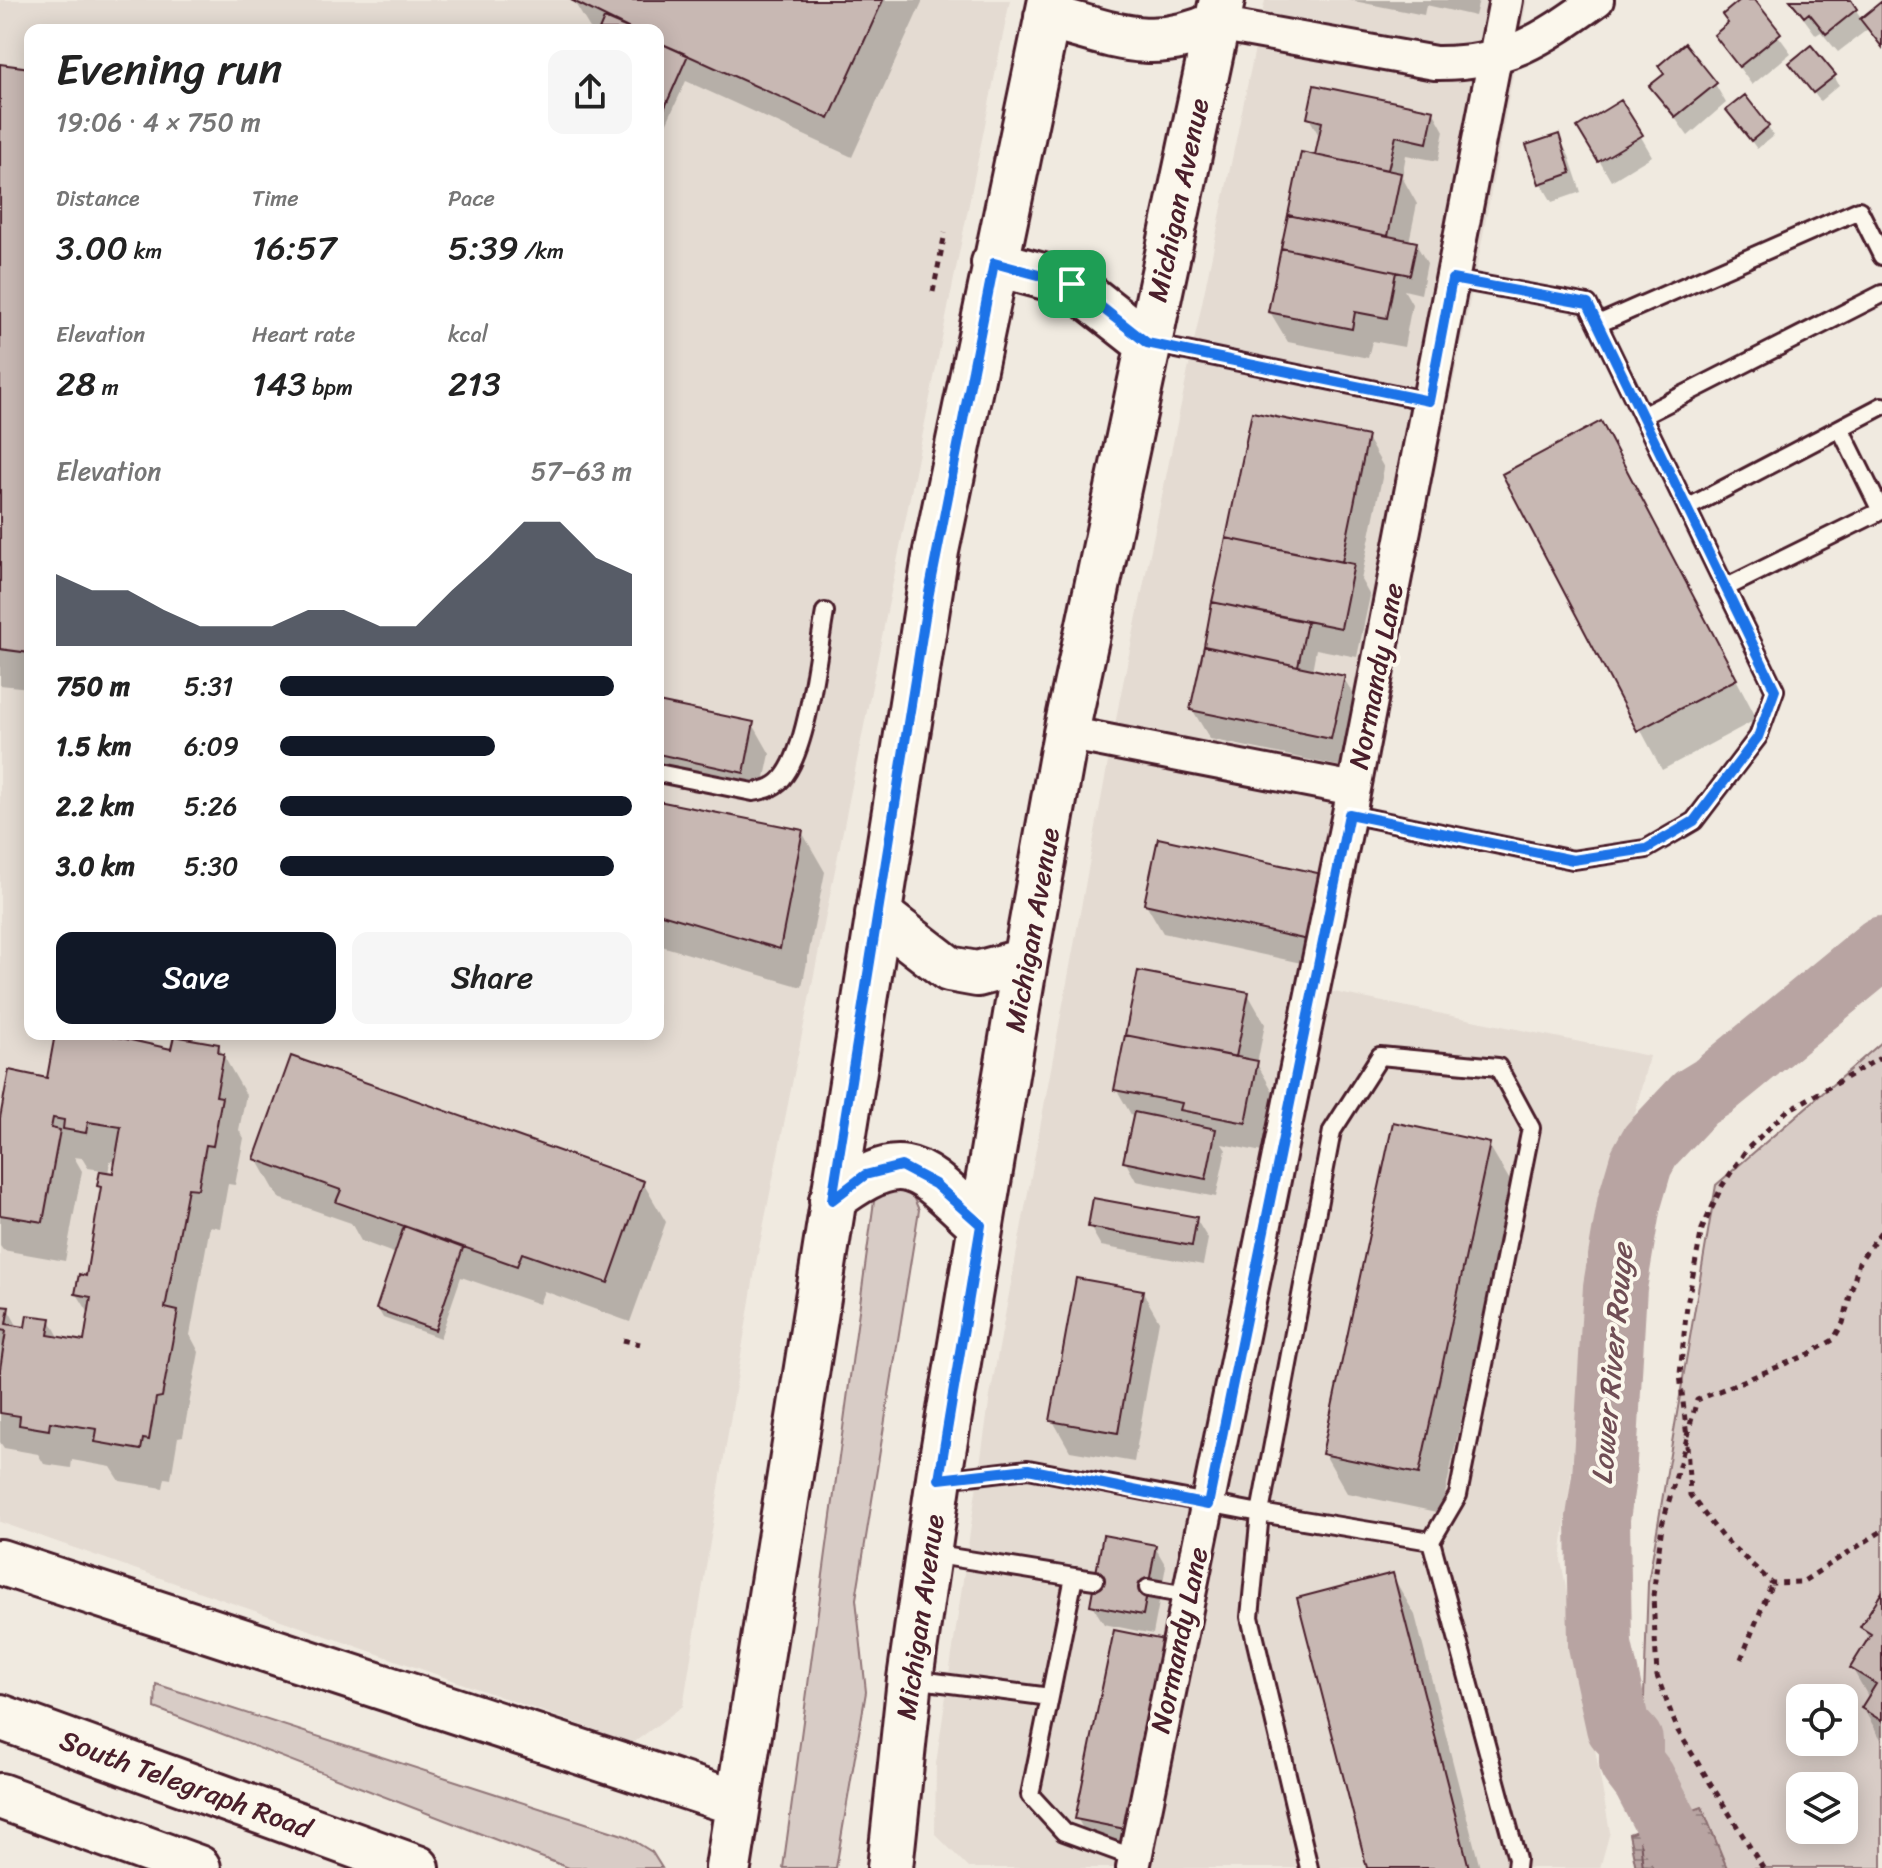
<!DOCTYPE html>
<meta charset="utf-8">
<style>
:root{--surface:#fff;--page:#f6f6f6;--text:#222;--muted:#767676;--accent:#111827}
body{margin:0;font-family:Sriracha,sans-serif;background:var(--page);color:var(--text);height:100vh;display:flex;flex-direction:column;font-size:30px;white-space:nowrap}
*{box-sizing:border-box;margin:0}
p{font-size:26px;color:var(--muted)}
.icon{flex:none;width:44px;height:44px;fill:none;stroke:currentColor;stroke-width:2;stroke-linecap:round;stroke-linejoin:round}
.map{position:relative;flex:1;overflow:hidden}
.side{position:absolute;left:24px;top:24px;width:640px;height:1016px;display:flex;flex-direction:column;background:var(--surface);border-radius:16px;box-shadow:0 4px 20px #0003}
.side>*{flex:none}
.tools{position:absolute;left:1786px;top:1684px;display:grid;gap:16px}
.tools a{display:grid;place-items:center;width:72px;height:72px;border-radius:16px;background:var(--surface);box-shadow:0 4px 20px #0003;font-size:40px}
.pin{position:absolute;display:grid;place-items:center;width:68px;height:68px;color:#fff;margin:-34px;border-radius:16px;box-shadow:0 4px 12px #0006}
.round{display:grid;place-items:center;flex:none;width:84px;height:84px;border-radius:16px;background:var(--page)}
.head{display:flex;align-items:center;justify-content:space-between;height:136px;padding:0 32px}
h1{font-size:44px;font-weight:600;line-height:60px}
.metrics{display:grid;grid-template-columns:repeat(3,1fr);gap:12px;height:136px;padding:8px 32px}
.metrics div{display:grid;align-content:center}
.metrics b{font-size:34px;font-weight:600}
.metrics small{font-size:22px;font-weight:400}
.metrics p{font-size:22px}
.chart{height:224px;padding:16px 32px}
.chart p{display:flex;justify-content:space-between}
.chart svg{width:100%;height:144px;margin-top:8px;fill:var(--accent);opacity:.7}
.cta{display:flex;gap:16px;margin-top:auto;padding:16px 32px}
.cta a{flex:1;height:92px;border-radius:16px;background:var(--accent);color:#fff;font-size:32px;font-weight:600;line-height:92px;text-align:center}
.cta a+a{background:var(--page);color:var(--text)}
ul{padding:0 32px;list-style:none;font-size:26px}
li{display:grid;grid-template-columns:128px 96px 1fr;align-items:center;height:60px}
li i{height:20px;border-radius:10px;background:var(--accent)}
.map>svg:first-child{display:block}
.built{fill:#e4dbd2;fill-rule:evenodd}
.grass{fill:#d8ccc6;stroke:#917678;stroke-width:2;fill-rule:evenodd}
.water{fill:url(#water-rules);stroke:#8c6f72;stroke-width:2}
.shadow{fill:#0003;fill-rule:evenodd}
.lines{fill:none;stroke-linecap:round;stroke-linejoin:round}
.shore{stroke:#76545b;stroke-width:2}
.river{stroke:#b8a4a2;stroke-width:64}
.building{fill:#c8b8b3;stroke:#4a1f2b;stroke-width:2}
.lane-casing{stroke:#4a1f2b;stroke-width:22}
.street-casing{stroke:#4a1f2b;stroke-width:38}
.primary-casing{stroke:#4a1f2b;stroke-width:50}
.path{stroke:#4a1f2b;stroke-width:5;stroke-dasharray:6 6;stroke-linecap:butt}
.lane{stroke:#fbf7ec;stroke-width:16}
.street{stroke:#fbf7ec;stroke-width:32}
.primary{stroke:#fbf7ec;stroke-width:44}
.route-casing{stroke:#fff;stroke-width:16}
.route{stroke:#1a73e8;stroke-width:10}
.labels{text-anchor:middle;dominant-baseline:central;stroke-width:8;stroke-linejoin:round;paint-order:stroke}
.street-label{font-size:28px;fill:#4a1f2b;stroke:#fbf7ec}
.water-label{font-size:30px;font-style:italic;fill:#704e55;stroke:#fbf7ec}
</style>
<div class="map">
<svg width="1882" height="1868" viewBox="0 0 1882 1868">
<defs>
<pattern id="water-rules" width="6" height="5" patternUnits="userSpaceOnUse" patternTransform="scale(2)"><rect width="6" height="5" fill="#b8a4a2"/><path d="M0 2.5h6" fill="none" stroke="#988584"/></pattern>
</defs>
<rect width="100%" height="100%" fill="#f0eae0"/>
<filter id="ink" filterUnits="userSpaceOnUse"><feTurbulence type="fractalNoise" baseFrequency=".0125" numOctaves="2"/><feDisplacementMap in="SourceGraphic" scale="16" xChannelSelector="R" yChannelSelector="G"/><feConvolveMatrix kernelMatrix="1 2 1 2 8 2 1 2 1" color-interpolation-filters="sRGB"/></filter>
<g filter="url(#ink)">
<path class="built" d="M0,0H1010L757,1258L683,1706L633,1743L0,1522ZM30,30H658V1034H30Z
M1265,0H1527L1479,256L1329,991L1649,1056L1593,1289L1561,1560L1610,1832L1600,1868H969L935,1834L936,1764L990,1396L1120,698Z"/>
<path class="grass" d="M1882,1042V1868H1638L1648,1583L1716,1185ZM1800,1698H1844V1742H1800ZM1800,1786H1844V1830H1800Z
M888,1189L910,1190L919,1210L856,1599L866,1692L836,1868H783L874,1201Z
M156,1684L626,1836L652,1852L662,1868H569L155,1708Z"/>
<path class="water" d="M1702,1807L1727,1868H1636L1629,1834Z"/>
<path class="shadow" d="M573,0H923L852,157L686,81L658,142V30H591Z
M1349,0H1479L1475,16L1426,5L1424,15Z
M1744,0H1752L1791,53L1752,85L1716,36L1729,25Z
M1790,0H1853L1851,4L1862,20L1882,4V47L1868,29L1838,52L1821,32L1816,35Z
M1791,63L1834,76L1839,85L1820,101Z
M0,66L30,70V688L0,685Z
M1715,84L1726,103L1688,136L1652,86Z
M1621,102L1652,156L1611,181L1580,127Z
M1433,111L1444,131L1438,161L1406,155L1402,177L1417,204L1409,242L1416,244L1427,263L1421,294L1404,290L1412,304L1404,347L1372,341L1368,358L1288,342L1270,312L1321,158V139L1309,118Z
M1729,111L1768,127L1773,136L1757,149Z
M1558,136L1569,156L1581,192L1552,202L1541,183Z
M1253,414L1367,438L1384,468L1361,580L1370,596L1357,657L1316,649L1312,671L1343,677L1361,707L1348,768L1210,739L1192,709Z
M1623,463L1757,719L1662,770L1505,474Z
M658,704L753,724L770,754L760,801L658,780Z
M658,803L802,832L825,872L802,987L658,945Z
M1321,876L1324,968L1163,933L1146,904Z
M1248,994L1265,1024L1257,1064L1274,1093L1262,1152L1222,1144L1226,1150L1216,1197L1136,1181L1125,1161L1134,1120L1117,1090Z
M57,1034H108L111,1040L173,1051L218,1046L246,1095L239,1130L244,1138L235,1185L228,1184L220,1228L210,1226L190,1335L199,1352L183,1436L178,1437L171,1479L165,1478L163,1488L120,1481L111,1467L72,1460L71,1468L44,1464L38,1454L4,1448L0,1442V1308L8,1309L19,1329L26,1330L50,1320L60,1339L86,1343L90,1315L77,1294L88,1278L103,1191L99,1186L102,1170L88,1168L82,1158L74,1157L82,1171L65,1261L3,1250L0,1246V1120L49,1080ZM110,1161L117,1162L114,1175L108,1174Z
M1489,1145L1512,1184L1441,1513L1347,1493L1324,1453Z
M257,1159L643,1183L666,1222L630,1322L544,1291L539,1304L461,1277L440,1338L383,1318L378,1309L396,1254L361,1241L351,1223L279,1198Z
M1196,1219L1208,1239L1203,1265L1101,1246L1090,1227Z
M1142,1291L1159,1321L1134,1462L1070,1451L1053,1421Z
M1155,1547L1166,1566L1153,1634L1104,1624L1092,1605Z
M1392,1575L1415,1615L1480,1868H1369Z
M1882,1596V1741L1863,1708L1869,1698L1852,1668L1870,1640L1862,1627Z
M1116,1632L1146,1859L1094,1848L1077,1818Z"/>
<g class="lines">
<path class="shore" d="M1643,1868L1640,1839L1696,1818L1719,1868
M1653,1868L1651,1846L1691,1831L1709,1868"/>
<path class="river" d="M1690,1868L1644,1780L1631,1763V1741L1618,1727L1600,1645L1598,1518L1604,1477L1615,1287L1629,1204L1641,1163L1651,1145L1695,1098L1713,1087L1882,948"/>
</g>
<path class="building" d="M571,0H883L829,119L658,42V30H632Z
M1740,0H1755L1781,33L1739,67L1714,35L1728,23L1722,15Z
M1790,0H1851L1857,9L1826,34L1809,13L1804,17Z
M1882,1V47L1860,19Z
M604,18L632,30H599Z
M658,42L688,55L658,123Z
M1685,43L1717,83L1675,117L1649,86L1664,74L1658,66Z
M1811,45L1836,75L1813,93L1789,63Z
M0,64L30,68V653L0,649Z
M1314,85L1434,110L1427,143L1396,136L1388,170L1315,155L1322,122L1307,118Z
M1745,95L1769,126L1751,141L1726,110Z
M1621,100L1643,135L1598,162L1577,127Z
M1559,134L1571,173L1539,184L1526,145Z
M1301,152L1401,173L1388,236L1288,215Z
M1288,215L1417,242L1410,275L1281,248Z
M1281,248L1396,272L1387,318L1355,312L1352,329L1268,312Z
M1252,412L1368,436L1342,562L1226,538Z
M1601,421L1737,679L1637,731L1502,474Z
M1226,538L1354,564L1341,628L1212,602Z
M1212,602L1307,622L1298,666L1204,646Z
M1204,646L1345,676L1331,739L1190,710Z
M658,702L754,722L744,773L658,754Z
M658,801L803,830L780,949L658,913Z
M1158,838L1322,874L1308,940L1144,904Z
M1138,971L1249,992L1236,1057L1125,1035Z
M55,1034H104L171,1049L174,1036L219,1044L218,1053L224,1054L216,1096L222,1097L213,1146L206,1145L198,1189L188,1188L165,1308L178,1311L162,1397L156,1398L149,1440L143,1439L141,1450L95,1442L97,1429L50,1422L49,1430L19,1425L20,1416L0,1413V1369L6,1331L0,1330V1306L9,1307L6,1324L25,1327L27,1315L51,1318L48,1335L84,1341L91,1297L75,1294L79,1274L86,1276L101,1187L97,1186L100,1171L113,1173L121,1127L88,1122L86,1133L63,1129L64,1120L53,1118L51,1128L60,1130L43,1222L0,1215V1118L9,1070L47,1078Z
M1125,1035L1258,1061L1246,1123L1180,1110L1182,1103L1114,1090Z
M291,1056L644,1181L608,1283L522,1253L517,1266L336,1202L341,1190L254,1159Z
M1134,1112L1216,1129L1206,1179L1123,1162Z
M1393,1122L1490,1143L1419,1474L1322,1454Z
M1093,1198L1197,1217L1192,1246L1088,1227Z
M404,1226L463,1248L435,1330L376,1309Z
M1076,1278L1143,1290L1118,1433L1050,1421Z
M1103,1535L1156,1545L1143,1615L1090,1605Z
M1393,1573L1469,1868H1367L1297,1598Z
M1882,1592V1721L1861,1708L1876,1684L1850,1668L1871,1634L1860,1627Z
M1114,1630L1169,1641L1130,1830L1075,1819Z"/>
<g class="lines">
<defs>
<path id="lane" d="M1598,324L1859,210L1882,256
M1152,344L1429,401
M1642,416L1882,294
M1687,508L1840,428
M1725,588L1881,511L1840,428L1882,406
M658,773L753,792C766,790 777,787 785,775C809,742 817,655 825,612
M1349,814L1573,860L1646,849L1694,821L1758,737L1775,690L1588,304L1452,279
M943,1479L1028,1469L1260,1513L1332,1131L1380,1056L1498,1067L1531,1128L1458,1495L1431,1541L1260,1513L1250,1617L1309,1868
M1431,1541L1517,1859L1516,1868
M931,1554L1074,1577L1050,1697
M1074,1577L1095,1580
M1148,1588L1187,1595
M912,1679L1050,1697L1030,1795L1064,1832L1135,1858"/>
<path id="street" d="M1217,24L1435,63C1507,64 1541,40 1597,0
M1066,733L1354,789
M1133,1868L1354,789L1506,0"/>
<path id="primary" d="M1047,17C1113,34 1150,55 1217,24
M994,263L1072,284L1147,343
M878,914L949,969L977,974L1025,961
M832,1200C907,1143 919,1169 981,1225
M0,1562L737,1803
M0,1717L417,1868
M0,1796L198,1868
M728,1868L936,551L1051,0
M890,1868L910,1679L941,1464L1025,961L1066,733L1222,0"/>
</defs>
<use href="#lane" class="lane-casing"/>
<use href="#street" class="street-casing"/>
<use href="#primary" class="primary-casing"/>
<path class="path" d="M933,292L945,233
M623,1340L640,1344
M1687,1436L1697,1400L1809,1354L1833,1340L1843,1323L1859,1262L1882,1230
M1687,1445L1690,1495L1722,1537L1772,1583L1802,1582L1882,1531
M1741,1659L1772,1583
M1763,1868L1678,1731L1657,1676L1653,1596L1662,1525L1687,1438L1680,1374L1687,1305L1702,1229L1722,1186L1746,1150L1787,1111L1882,1057"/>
<use href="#lane" class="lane"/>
<use href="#street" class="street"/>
<use href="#primary" class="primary"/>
</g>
</g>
<g class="lines" filter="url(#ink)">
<defs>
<path id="route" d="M994,263L1072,284L1147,343L1429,401L1452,279L1588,304L1775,690L1758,737L1694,821L1646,849L1573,860L1349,814L1208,1505L1028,1469L939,1479L981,1225L935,1184L901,1166L865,1175L832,1200L928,598Z"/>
</defs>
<use href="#route" class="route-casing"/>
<use href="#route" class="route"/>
</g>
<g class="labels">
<g class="street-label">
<text transform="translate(1178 200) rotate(-78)">Michigan Avenue</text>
<text transform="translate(1376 676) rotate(-79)">Normandy Lane</text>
<text transform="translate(1032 930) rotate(-80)">Michigan Avenue</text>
<text transform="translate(920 1617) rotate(-82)">Michigan Avenue</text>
<text transform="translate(1179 1640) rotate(-78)">Normandy Lane</text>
<text transform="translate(186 1784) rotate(20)">South Telegraph Road</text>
</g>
<g class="water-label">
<text transform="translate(1612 1364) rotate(-85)">Lower River Rouge</text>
</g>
</g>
</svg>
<div class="tools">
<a><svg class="icon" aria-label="locate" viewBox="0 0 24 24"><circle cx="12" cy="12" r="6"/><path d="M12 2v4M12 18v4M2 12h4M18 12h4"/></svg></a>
<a><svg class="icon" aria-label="layers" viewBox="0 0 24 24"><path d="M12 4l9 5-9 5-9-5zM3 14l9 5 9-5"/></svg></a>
</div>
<div class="pin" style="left:1072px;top:284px;background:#1e9e55"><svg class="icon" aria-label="arrive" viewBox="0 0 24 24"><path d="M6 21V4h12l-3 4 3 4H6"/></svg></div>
<section class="side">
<div class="head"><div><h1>Evening run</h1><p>19:06 · 4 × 750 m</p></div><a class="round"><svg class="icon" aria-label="share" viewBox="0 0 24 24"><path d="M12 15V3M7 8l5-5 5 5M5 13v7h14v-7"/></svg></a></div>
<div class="metrics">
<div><p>Distance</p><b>3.00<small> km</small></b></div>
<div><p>Time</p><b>16:57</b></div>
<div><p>Pace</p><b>5:39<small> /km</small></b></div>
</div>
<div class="metrics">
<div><p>Elevation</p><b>28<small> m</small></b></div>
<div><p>Heart rate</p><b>143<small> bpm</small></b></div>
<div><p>kcal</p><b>213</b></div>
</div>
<div class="chart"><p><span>Elevation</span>57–63 m</p>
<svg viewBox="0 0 160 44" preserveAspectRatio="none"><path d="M0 44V22L10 27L20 27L30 33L40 38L50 38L60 38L70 33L80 33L90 38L100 38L110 27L120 17L130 6L140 6L150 17L160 22V44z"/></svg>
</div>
<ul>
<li><b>750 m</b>5:31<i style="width:95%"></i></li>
<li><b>1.5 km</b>6:09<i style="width:61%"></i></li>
<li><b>2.2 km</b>5:26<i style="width:100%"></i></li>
<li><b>3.0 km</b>5:30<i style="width:95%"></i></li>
</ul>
<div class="cta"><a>Save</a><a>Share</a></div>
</section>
</div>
